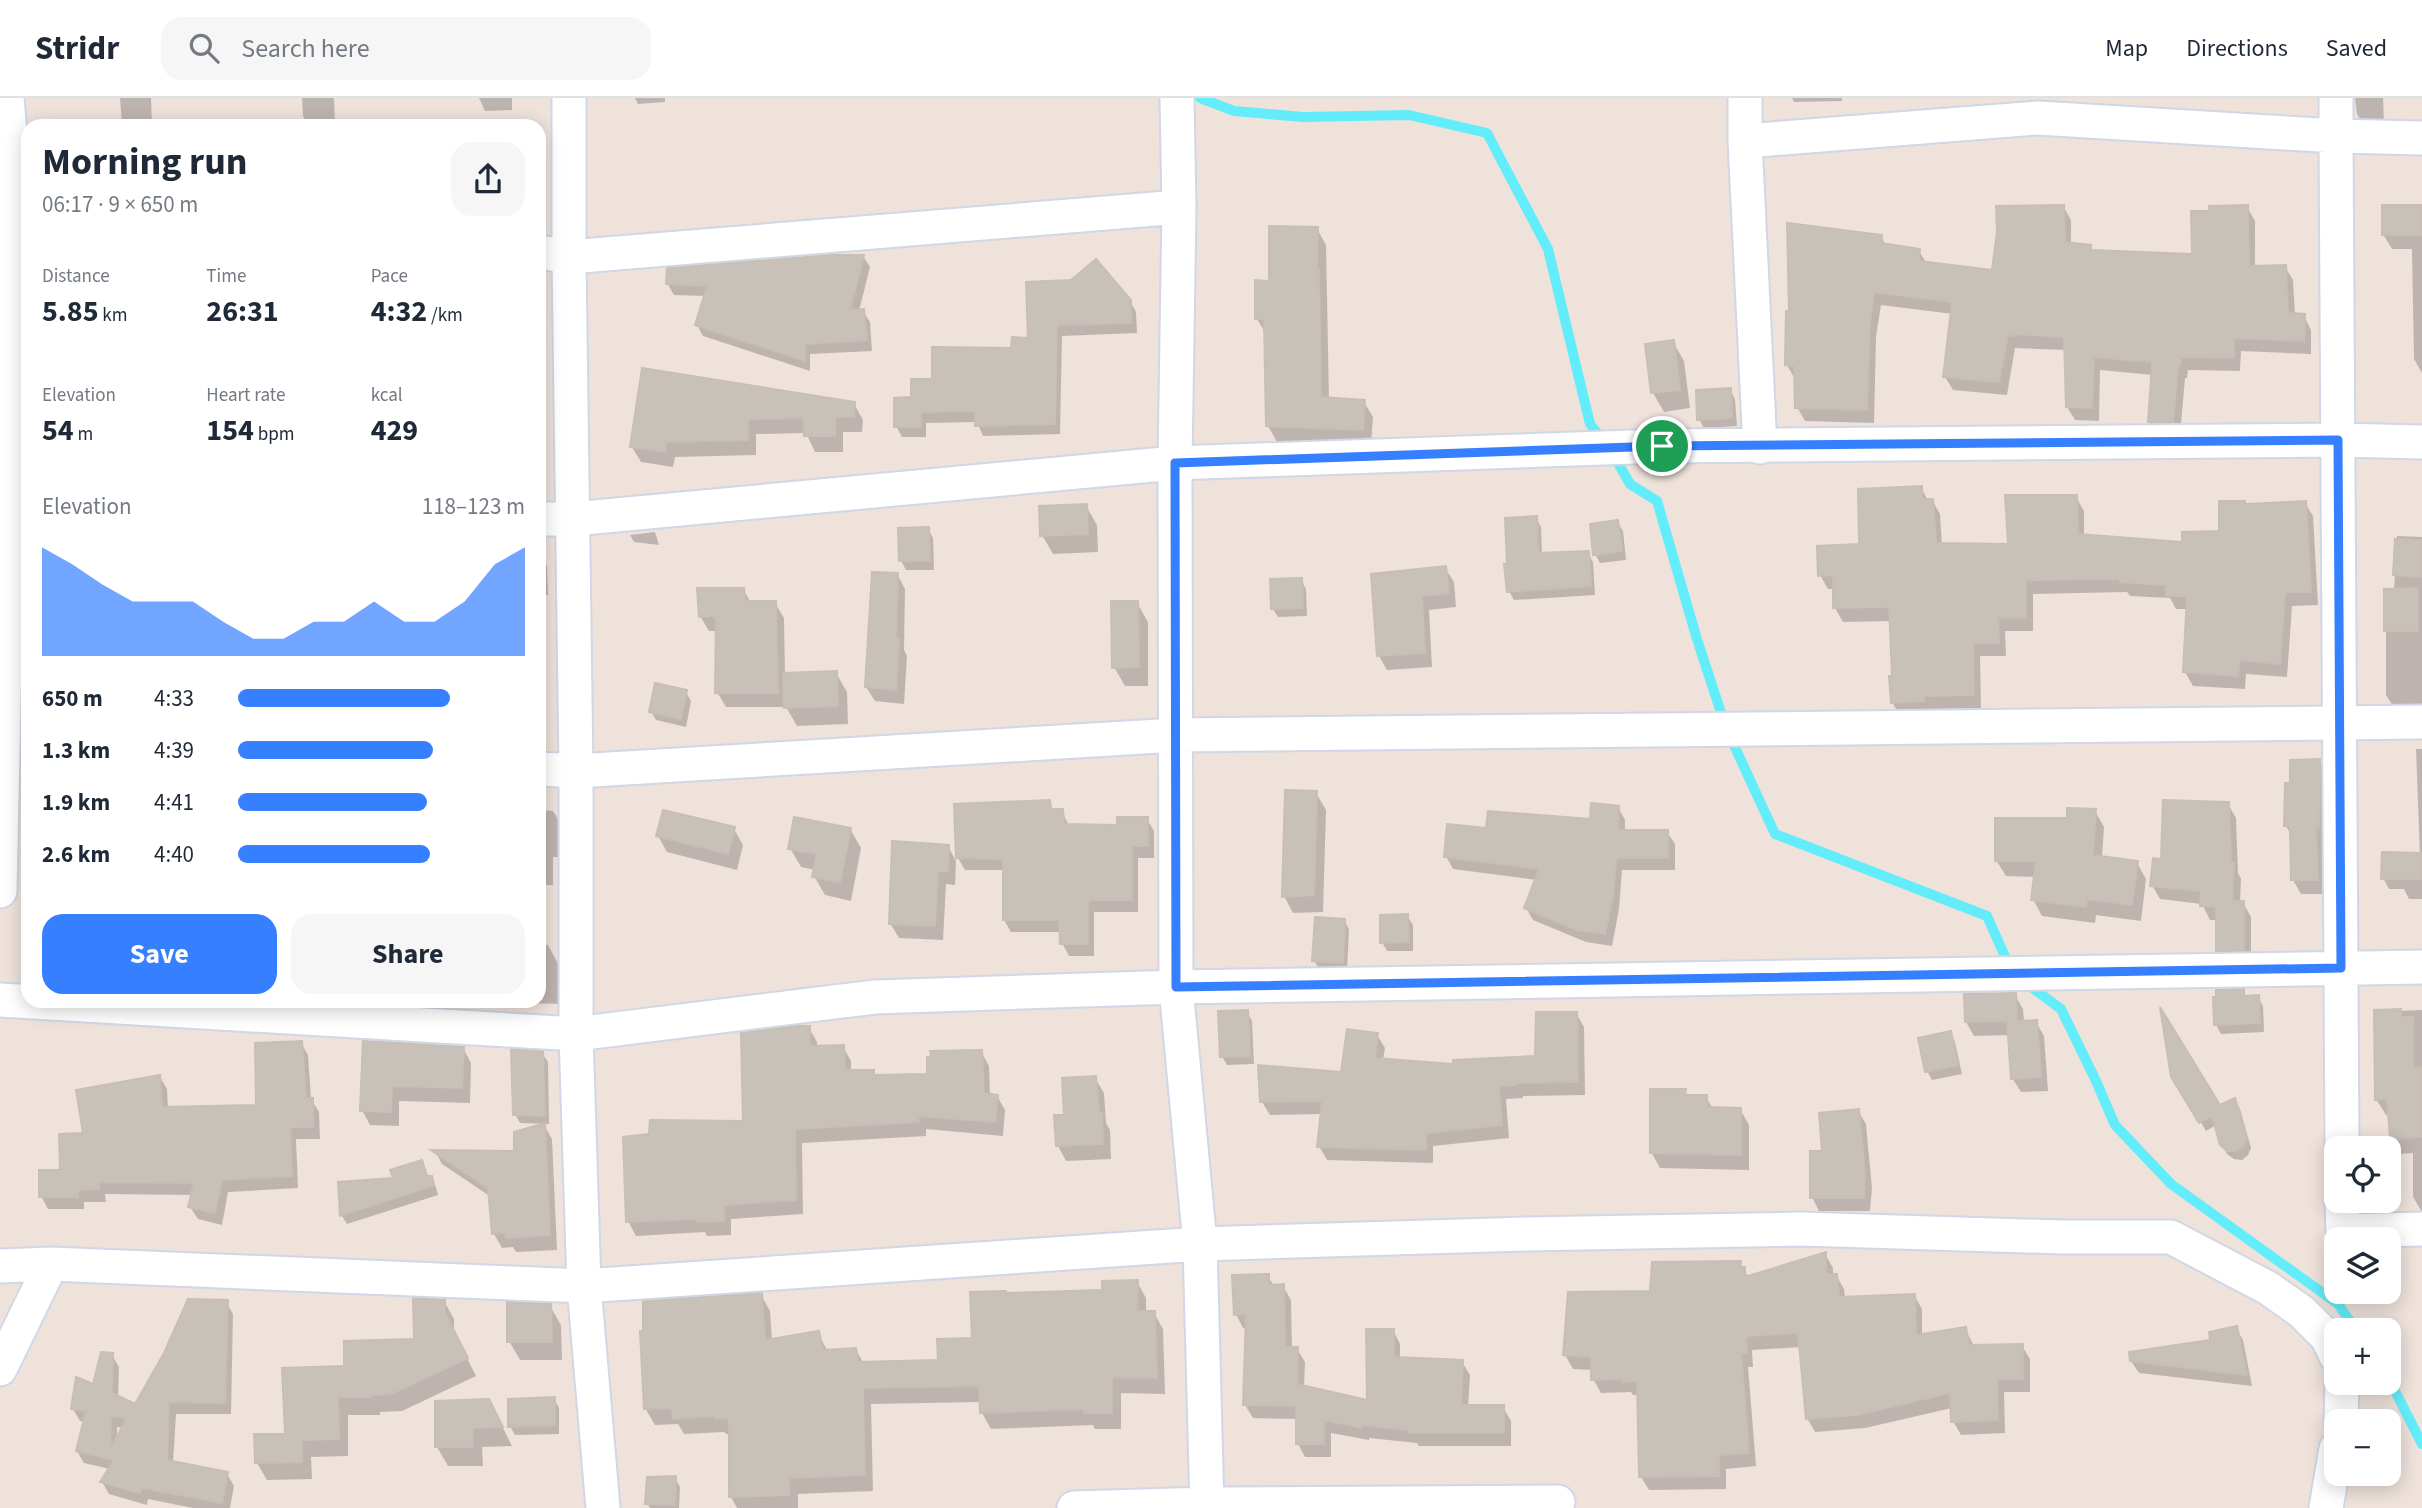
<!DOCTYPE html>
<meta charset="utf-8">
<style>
:root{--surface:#fff;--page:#f6f6f7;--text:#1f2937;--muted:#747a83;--line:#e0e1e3;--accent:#367fff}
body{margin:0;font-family:"Source Sans 3",sans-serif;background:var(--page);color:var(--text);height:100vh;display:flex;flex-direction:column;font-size:26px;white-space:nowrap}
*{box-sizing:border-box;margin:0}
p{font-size:23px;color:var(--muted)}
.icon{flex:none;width:38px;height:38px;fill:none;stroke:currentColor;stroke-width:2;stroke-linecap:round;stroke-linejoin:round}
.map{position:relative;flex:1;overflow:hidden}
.details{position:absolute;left:21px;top:21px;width:525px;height:889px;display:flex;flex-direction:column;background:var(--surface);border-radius:21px;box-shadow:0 4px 18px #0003}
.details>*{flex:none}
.controls{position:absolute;left:2324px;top:1038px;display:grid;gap:14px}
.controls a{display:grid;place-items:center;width:77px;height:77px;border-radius:14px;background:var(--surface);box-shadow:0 4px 18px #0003;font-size:35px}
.pin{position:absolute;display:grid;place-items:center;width:60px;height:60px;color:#fff;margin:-30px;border:4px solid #fff;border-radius:50%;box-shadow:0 2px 7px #0007}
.round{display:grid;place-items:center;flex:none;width:74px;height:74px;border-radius:21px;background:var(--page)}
.summary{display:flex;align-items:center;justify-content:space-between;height:119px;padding:0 21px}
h1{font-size:38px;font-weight:700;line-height:52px}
.metrics{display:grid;grid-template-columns:repeat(3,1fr);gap:10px;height:119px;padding:7px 21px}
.metrics div{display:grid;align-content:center}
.metrics b{font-size:30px;font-weight:700}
.metrics small{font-size:19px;font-weight:400}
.metrics p{font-size:19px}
.chart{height:196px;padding:14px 21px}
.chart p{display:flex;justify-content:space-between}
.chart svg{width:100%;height:126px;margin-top:7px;fill:var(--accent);opacity:.7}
.primary-button{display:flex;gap:14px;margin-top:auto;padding:14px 21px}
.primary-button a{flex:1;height:80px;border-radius:21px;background:var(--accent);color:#fff;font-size:28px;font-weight:700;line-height:80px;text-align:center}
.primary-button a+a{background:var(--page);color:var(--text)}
ul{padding:0 21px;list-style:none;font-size:23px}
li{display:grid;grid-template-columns:112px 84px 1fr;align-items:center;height:52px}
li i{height:18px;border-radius:9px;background:var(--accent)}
header{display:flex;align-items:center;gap:42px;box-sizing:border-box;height:98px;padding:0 35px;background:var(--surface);border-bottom:2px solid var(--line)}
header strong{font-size:33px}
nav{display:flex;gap:38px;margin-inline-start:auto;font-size:24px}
.search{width:490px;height:63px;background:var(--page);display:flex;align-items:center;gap:18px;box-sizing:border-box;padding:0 24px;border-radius:21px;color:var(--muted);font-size:26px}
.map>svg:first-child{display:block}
.shadow{fill:#0003;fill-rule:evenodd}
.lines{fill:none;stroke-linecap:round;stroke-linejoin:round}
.stream{stroke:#63edfb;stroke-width:10}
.building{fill:#c8c1b9;stroke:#c9beb4;stroke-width:2;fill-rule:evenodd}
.street-casing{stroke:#d0d7e5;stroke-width:37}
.street{stroke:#fff;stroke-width:33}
.route-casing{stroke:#fff;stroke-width:14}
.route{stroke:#367fff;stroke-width:9}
</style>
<header>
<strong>Stridr</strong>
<div class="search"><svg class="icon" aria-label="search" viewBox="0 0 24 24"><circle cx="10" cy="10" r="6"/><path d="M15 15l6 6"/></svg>Search here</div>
<nav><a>Map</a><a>Directions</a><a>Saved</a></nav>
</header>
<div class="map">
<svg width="2422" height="1410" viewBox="0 0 2422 1410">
<rect width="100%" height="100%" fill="#eee2db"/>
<path class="shadow" d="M120,0H151L152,28H122Z
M302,0H334L335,26L308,27L303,18Z
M479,0H512V12L485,13Z
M635,0H665V4L638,6Z
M1792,0H1842V3L1794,4Z
M2355,0H2383L2384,25H2362L2357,16Z
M2063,108L2071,122V147L2090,149L2093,154L2194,158L2247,109L2255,123V170L2285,169L2293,182L2295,217L2304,218L2311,232V256L2241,253L2240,273L2188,272L2187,280H2185L2180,337L2157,338L2149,324L2153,277L2100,272L2099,323L2075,322L2067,309L2066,252L2015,250L2007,297L1953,292L1945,279L1953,216L1881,207L1876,239L1874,325L1805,323L1797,309L1795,281L1787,267L1791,214L1881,138L1886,148L1919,153L1927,166L1994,174Z
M2422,109V275L2414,261L2412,151H2392L2383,136Z
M1317,131L1326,147L1329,301L1364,304L1373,319L1371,347L1277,344L1268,328L1266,236L1257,221L1270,184Z
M863,158L870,169L859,213H863L870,224L872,253L810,256V273L703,238L697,227L706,198L674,197L667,185Z
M1028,186L1130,203L1136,214L1137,235L1062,238L1060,336L983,338L977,324L926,325V339H902L896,328L913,301L934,283L1013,251L1030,241Z
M1673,244L1684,263L1690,310L1664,314L1653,295Z
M644,272L854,306L863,322L862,334H843V354H815L806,335L756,336V357L675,359L673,369L641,364L632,349Z
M1730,292L1735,301L1737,328L1704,330L1699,321Z
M1921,389L1928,403L1932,402L1940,416L1942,447L2010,448L2076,399L2084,413V439L2184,445L2221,435L2244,404L2246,408L2305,405L2313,418L2318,507L2292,508L2287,579L2246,576L2245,591L2193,588L2185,574L2188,511H2176L2170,500L2130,498L2127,494L2033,496V533H2005L2006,558H1980L1981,610L1931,611V617L1900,618L1892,604L1894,579L1891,523L1843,524L1835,510V491H1828L1820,477L1861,447Z
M1086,408L1097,427L1098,454L1053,456L1042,437Z
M1536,420L1541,429L1542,457L1588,455L1593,464L1595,497L1514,502L1509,493Z
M1617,424L1623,433L1626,462L1600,465L1595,456Z
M928,431L933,440L934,472H906L901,463Z
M655,434L659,447L634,444L630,437Z
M2397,438L2422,439V607L2393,608L2386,597V493H2394Z
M539,459H541L547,468L548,497L539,498Z
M1445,470L1454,484L1456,509L1429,512L1432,569L1387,572L1379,558L1373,478Z
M897,476L905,491L904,552L907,558L904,606L875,603L866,589Z
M1301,482L1306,491L1307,518L1278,519L1273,511Z
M743,491L751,505H775L784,520L785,577L836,575L847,594L848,626L797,628L786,609H726L717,594L718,533H709L700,518Z
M1137,505L1148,524V588H1125L1114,569Z
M686,594L691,603L686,629L656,622L651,613Z
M2416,651H2422V801H2409L2404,791H2389L2383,780L2420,757Z
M2319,663L2328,677L2326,742H2323L2325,796H2301L2293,782L2292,739L2286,728L2291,686Z
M1316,695L1326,712L1323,814L1293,815L1284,798Z
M1049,704L1054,713H1062L1069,728H1119L1147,721L1154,733V760H1138V814H1094V858H1069L1062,845L1061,834H1011L1004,822V772H965L958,760Z
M539,705L540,712L553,713L563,729V759H553V787H539Z
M2228,706L2236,720L2238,775L2241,781L2240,805H2243L2251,819V866L2226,867L2218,853V822H2210L2202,806L2160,801L2152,787L2163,763Z
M1618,709L1625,722V734H1667L1675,746V772H1622L1619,811L1612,848L1586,844L1533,822L1526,810L1537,782L1453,771L1446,758L1487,731L1592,723Z
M2095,713L2104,729L2102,760L2137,765L2146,781L2141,823L2096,817L2095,825L2042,818L2033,801L2036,779L2006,778L1996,762L2069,722Z
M734,731L743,747L737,772L667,754L658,738Z
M850,731L861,750L851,803L825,797L814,778L816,772L801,769L790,750Z
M948,748L956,763L955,787L946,786L943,842L899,840L890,825Z
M1407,818L1413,827V853H1387L1382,844Z
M1344,822L1349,831L1347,873L1319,871L1314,862Z
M539,847H548L562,873V906L525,905L524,903H539Z
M2243,893L2247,899H2258L2263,908L2264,934L2221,936L2216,927L2215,901Z
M2015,897L2023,911L2024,924H2036L2044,938L2048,993L2021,994L2012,980L2010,937L1974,938L1966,924Z
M454,903H481V906L456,905Z
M2422,912V1114L2413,1099V1055L2401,1056L2391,1040L2390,1017H2386L2376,1001L2375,914Z
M1247,914L1252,923L1254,966L1227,967L1222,958Z
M1576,915L1584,929L1585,997L1523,998V1000L1506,1001L1509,1040L1433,1048V1065L1327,1062L1319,1048L1322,1016L1270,1017L1262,1004L1343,976L1377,937L1385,950L1383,962L1455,968L1537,959Z
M809,930L817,944V950L843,949L851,963V974L873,973L876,979L929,978L981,954L989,968L990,998H997L1005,1012L1003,1038L926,1031V1038L802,1045L803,1116L731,1121V1137L707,1138L705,1134L636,1138L628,1123L745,1025Z
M1950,935L1955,944L1962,976L1932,982L1927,973Z
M301,945L308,957L311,1001L319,1014L320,1041H296L298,1090L228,1094L222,1127L198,1121L190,1109L193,1097L105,1096L106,1104H84V1111H48L41,1098L62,1073L86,1037L160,979L167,991L168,1011L257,1008Z
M365,945L463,950L471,965L470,1005L399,1003V1028L370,1027L362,1012Z
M542,955L548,964L549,1026L520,1025L515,1016Z
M2173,978L2220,1009L2235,1002L2240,1011L2251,1050L2248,1057L2242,1062L2234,1061L2227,1056L2222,1046L2216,1027L2206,1033Z
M1095,980L1104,995L1106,1025L1110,1032L1111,1061L1066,1063L1058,1048L1066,1018Z
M1685,993L1688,999H1706L1713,1011H1740L1749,1027V1072L1660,1070L1651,1054Z
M1858,1013L1866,1026L1872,1091L1870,1113H1819L1812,1099L1824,1055Z
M544,1027L552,1041L557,1152L516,1154L513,1149L502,1150L494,1136L491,1099L442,1066L435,1053L516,1055Z
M422,1064L429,1080H431L436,1089L438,1097L347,1126L342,1118L340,1086L395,1082Z
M1825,1156L1833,1170V1177H1836L1844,1191L1845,1200L1914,1197L1922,1211V1238L1965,1231L1974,1248H2022L2030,1261V1294H2004L2005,1335L1961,1337L1953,1323L1952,1310L1865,1330L1815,1334L1807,1320L1801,1249L1752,1252L1753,1269H1748L1756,1368L1726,1371V1391L1649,1392L1641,1379L1639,1297H1633L1631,1294L1601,1295L1593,1281V1272L1573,1271L1565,1257L1652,1194L1740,1165L1749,1180Z
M1268,1178L1274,1188H1283L1291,1202L1292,1251H1297L1305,1264L1304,1290L1369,1304L1393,1232L1400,1246V1261L1462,1264L1470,1277L1468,1309H1503L1511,1323V1348H1419L1417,1345L1369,1340V1342L1331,1335V1359H1305L1298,1346V1321L1253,1320L1245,1307L1247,1230H1243L1236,1216Z
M1137,1184L1146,1200V1215H1154L1163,1231L1165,1296L1121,1295V1331H1095L1093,1327L991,1331L982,1315L981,1304L871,1306L873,1393L798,1396V1410H737L731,1399L730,1336H726L724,1334L684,1336L678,1326L655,1327L645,1310L761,1197L770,1213L772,1243L818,1235L828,1254L856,1252L864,1266L940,1263L974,1241L1006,1197L1104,1193Z
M444,1203L454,1221V1234L476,1278L402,1313L380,1314V1317H348V1358L311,1359L312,1381L267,1382L257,1365L286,1337L346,1270L416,1243Z
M226,1204L233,1216L231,1316H176L173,1365L227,1376L234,1388L230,1410H193L148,1401L147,1407L109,1396L102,1384L110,1371L84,1365L77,1353L85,1324L80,1323L73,1311L94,1289L112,1257L119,1269L118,1300L136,1308ZM117,1329L124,1330L117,1342Z
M550,1208L561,1227L562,1262H520L509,1243Z
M2236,1230L2243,1242L2252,1288L2139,1275L2131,1263L2213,1244Z
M554,1301L559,1310V1336L515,1337L510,1328Z
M437,1305L499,1322L512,1348L482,1349L483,1368H448L437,1349Z
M675,1380L680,1389L679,1410H650L647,1405Z"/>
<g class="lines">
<path class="stream" d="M1200,0L1234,13L1303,19L1409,17L1487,35L1548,151L1590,326L1610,351L1630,386L1657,403L1696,538L1726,630L1775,736L1987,818L2011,872
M2026,885L2061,911L2096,983L2115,1027L2171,1086L2338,1206L2356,1232
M2389,1281L2422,1346"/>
</g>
<path class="building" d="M2064,107L2065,144L2091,147V152L2192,156L2191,113H2209V108L2248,107L2249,168L2286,167L2288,215L2305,216L2304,243L2234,240V260L2181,259L2180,267H2178L2173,324H2148L2152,264L2094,259L2092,310L2066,309L2064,239L2014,236V238L2008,237L1999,284L1943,279L1952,204L1874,194L1870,224L1867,312L1795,310L1794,268L1785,267L1786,213H1789L1787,125L1882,137L1881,145L1920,151L1919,163L1992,172L1997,134L1996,108Z
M2382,107H2422V137H2382Z
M1269,128L1318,129L1317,172H1319L1321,299L1365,302L1363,332L1266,328L1264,221H1255V182L1269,183Z
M832,157H864L850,212L864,211L867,242L805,246V263L695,227L707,188L666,186L667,170Z
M1096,161L1131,202V225L1057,227L1055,326L975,328L976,313L921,314V329H894V300L911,299V281H932V249L1011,250L1012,239L1028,240L1026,184L1071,182Z
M1674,242L1680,292L1651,295L1645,246Z
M642,270L855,304L854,319H835V338H804V320L748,321V342L666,344L665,354L630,349Z
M1731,290L1732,320L1697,322L1696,292Z
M1922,388V401H1933L1936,445L2008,446L2005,397H2077L2078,436L2182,444V434L2219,433V403H2245V406L2306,403L2311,494H2285L2280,566L2239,562L2238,578L2183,574L2187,498H2166V487L2120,484V481L2026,482V520L1998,519L1999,545H1973L1974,597L1924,598V603L1891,605L1889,578H1892L1889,509L1833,510V477L1818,478L1817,448L1859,446L1858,391Z
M1087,406L1088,436L1040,438L1039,408Z
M1537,418L1538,455L1589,453L1591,488L1507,494L1504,466H1507L1505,420Z
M1618,422L1622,453L1593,457L1590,426Z
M929,429L930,463H899L898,430Z
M2395,441L2422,442V479L2393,477Z
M1446,468L1449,495L1422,498L1425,555L1377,558L1371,476Z
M872,474L898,475L896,541H899L896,592L865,589Z
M1302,480L1303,510L1271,511L1270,481Z
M697,490H744L745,503H776L778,595H715L716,518L699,519Z
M2418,490V533H2384V491Z
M1111,503H1138L1139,569L1112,570Z
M837,573L838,608L784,610L783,575Z
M655,585L687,592L681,621L649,614Z
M2320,661L2319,729L2316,728L2318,782H2291L2290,728H2284L2285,685H2290V662Z
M1285,692L1317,693L1314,797L1282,799Z
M1050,702L1051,711H1063L1064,726L1117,727V719H1148V748H1132V802H1088V846H1060L1059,822H1003V761L956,760L954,706Z
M2163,702L2229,704L2231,765H2234L2232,803H2244V853H2216V809L2200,808L2201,793L2150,788L2153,760L2161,761Z
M1591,705L1619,708L1618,732H1668V760H1616L1613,797L1605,836L1577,832L1524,810L1539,771L1444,759L1447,726L1486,730L1488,713L1590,721Z
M2067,710L2096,711L2093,757L2138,763L2132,807L2087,801L2086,809L2031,802L2036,763H1995V720H2067Z
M663,712L735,729L728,756L656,738Z
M794,719L851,730L840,784L812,779L817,756L788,751Z
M892,743L949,747L948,773H938L935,828L889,826Z
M2382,754L2422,755V781H2381Z
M1408,816L1409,844L1380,845V817Z
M1315,819L1345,821L1343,865L1312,863Z
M2244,891V898L2259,897L2260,925L2214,927L2213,899H2216V892Z
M2016,895L2017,923L2037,922L2041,979L2011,981L2007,923L1965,924L1964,896Z
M2160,909L2220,1007L2235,1000L2247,1040L2244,1048L2236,1053H2227L2220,1047L2212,1018L2199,1025L2171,979Z
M2401,911V919H2413V970L2422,969V1039L2390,1041L2387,1001L2375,1002L2374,912Z
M1248,912L1250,958L1220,959L1218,913Z
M1536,914H1577L1578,984L1516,985V987L1499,988L1502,1027L1426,1035V1052L1317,1049L1322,1003L1260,1004L1258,967L1341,974L1347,931L1378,935L1375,960L1453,966V962L1535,958Z
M796,928H810V948L844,947L845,972H874V977L927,976V959H931L930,953L982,952L984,995L998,997L995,1024L918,1018L919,1024L795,1031L796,1102L724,1107V1123L697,1124V1121L626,1124L623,1039L649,1036L650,1022L743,1023L741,935Z
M1951,933L1958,967L1925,974L1918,940Z
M302,943L306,1000H313V1029H290L292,1078L222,1082L215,1115L188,1109L194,1085L99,1084V1091L78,1092V1099H39V1072H60L59,1036L83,1035L76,992L160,977L162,1009L256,1007L255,945Z
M363,943L464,949L462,990L392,988L391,1014L360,1013Z
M511,951L543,953L545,1018L513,1017Z
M1096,978L1099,1015H1102L1103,1046L1056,1048L1054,1017H1064L1062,980Z
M1650,991H1686L1685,997H1707V1009L1741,1010V1057L1650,1055Z
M1859,1011L1865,1076L1864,1100H1810V1053H1822L1819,1015Z
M545,1025L550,1137L506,1140L505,1135L492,1136L488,1090L431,1052L514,1053V1034Z
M422,1062L427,1078H432L434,1087L340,1118L338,1084L393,1080L390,1072Z
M1826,1154V1176H1837L1839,1199L1915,1196L1916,1237L1966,1229L1969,1247L2023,1246V1281H1997L1998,1322L1951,1324L1950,1295L1857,1317L1806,1321L1798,1235L1746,1238L1747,1255H1741L1749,1355L1719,1357V1378L1639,1379L1637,1283L1623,1284V1281L1591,1282V1259L1563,1257L1568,1194L1650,1193L1652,1164L1741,1163L1740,1169H1745V1179Z
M1269,1176V1187L1284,1186L1285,1249H1298L1297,1286L1367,1302L1366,1231H1394V1259L1463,1262L1461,1307H1504V1335H1409V1332L1362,1327V1330L1324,1322V1346H1296V1308L1243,1307L1246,1216L1234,1217L1232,1177Z
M1138,1182L1137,1213H1155L1157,1280L1112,1279V1315H1084V1311L980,1315L979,1288L863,1290L865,1377L789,1380V1397L729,1399V1320L715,1321L714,1318L673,1321L672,1310L644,1311L640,1233H643V1203L762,1195L765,1242L819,1233L823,1252L856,1250L858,1264L938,1262L937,1241L972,1240L970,1194L1006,1193V1195L1102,1192V1183Z
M413,1200L445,1202V1215L468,1260L391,1296L371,1297V1299H338L339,1341L302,1342V1364L255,1365L254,1336H285L282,1270L344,1268V1243L414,1241Z
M188,1201L228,1202L225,1305L169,1304L167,1362L228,1374L222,1405L142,1390L140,1395L100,1384L114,1362L76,1353L86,1313L71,1311L76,1279L93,1286L101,1254L113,1255L112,1295L135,1306L164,1255ZM111,1318L127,1320L110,1351Z
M507,1204L551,1206L552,1244H507Z
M2237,1228L2247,1277L2130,1263L2129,1254L2210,1242L2209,1234Z
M555,1299V1327L508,1329V1301Z
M489,1301L503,1329L472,1330L473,1349H435V1303Z
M676,1378L675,1407L645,1406L647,1379Z"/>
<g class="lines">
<defs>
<path id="street" d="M569,0V159L576,673V936L584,1188L603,1410
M1177,0L1179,109L1175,365L1176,889L1200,1146L1207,1410
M1745,0V43L1760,349
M1745,43L2038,20L2336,38V0
M539,154L569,159L1179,109
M539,421H573L1175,365L1662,348L2338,342L2422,344
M539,671L576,673L1176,637L2422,624
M0,793L15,97L7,0
M0,902L576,936L875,899L1176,889L2422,869
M2342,1050L2336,38L2422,40
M2342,1102L2343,1133L2422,1131
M0,1168L51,1166L584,1188L1200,1146L1526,1136L1801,1131L2062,1139H2171L2268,1190L2302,1214L2327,1239L2336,1258
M0,1271L51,1166
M2341,1323L2342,1284
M1074,1410L1208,1406L1558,1404
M2326,1410L2336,1351"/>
</defs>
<use href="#street" class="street-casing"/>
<use href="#street" class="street"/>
</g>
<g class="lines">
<defs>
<path id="route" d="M2338,342L2341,870L1176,889L1175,365L1662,348Z"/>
</defs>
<use href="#route" class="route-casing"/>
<use href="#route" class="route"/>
</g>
</svg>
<div class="controls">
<a><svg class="icon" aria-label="locate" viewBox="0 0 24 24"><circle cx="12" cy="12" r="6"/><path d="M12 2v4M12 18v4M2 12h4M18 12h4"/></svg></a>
<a><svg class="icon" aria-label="layers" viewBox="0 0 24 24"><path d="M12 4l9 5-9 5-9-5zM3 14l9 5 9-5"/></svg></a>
<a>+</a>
<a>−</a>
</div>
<div class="pin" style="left:1662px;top:348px;background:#1e9e55"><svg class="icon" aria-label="arrive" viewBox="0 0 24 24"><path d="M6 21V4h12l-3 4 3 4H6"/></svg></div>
<section class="details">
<div class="summary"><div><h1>Morning run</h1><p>06:17 · 9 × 650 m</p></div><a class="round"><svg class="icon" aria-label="share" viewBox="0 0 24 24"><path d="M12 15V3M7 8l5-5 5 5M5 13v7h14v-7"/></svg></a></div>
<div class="metrics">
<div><p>Distance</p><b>5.85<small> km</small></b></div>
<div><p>Time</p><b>26:31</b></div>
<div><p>Pace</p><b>4:32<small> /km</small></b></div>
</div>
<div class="metrics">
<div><p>Elevation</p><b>54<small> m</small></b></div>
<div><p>Heart rate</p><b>154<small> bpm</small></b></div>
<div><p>kcal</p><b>429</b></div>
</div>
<div class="chart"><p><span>Elevation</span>118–123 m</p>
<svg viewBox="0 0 160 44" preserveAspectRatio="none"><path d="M0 44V6L10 12L20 19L30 25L40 25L50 25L60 32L70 38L80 38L90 32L100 32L110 25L120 32L130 32L140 25L150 12L160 6V44z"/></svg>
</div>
<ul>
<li><b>650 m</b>4:33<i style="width:74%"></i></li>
<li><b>1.3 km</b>4:39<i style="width:68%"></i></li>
<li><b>1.9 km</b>4:41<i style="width:66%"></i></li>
<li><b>2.6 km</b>4:40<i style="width:67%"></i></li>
</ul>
<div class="primary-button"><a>Save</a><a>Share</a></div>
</section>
</div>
